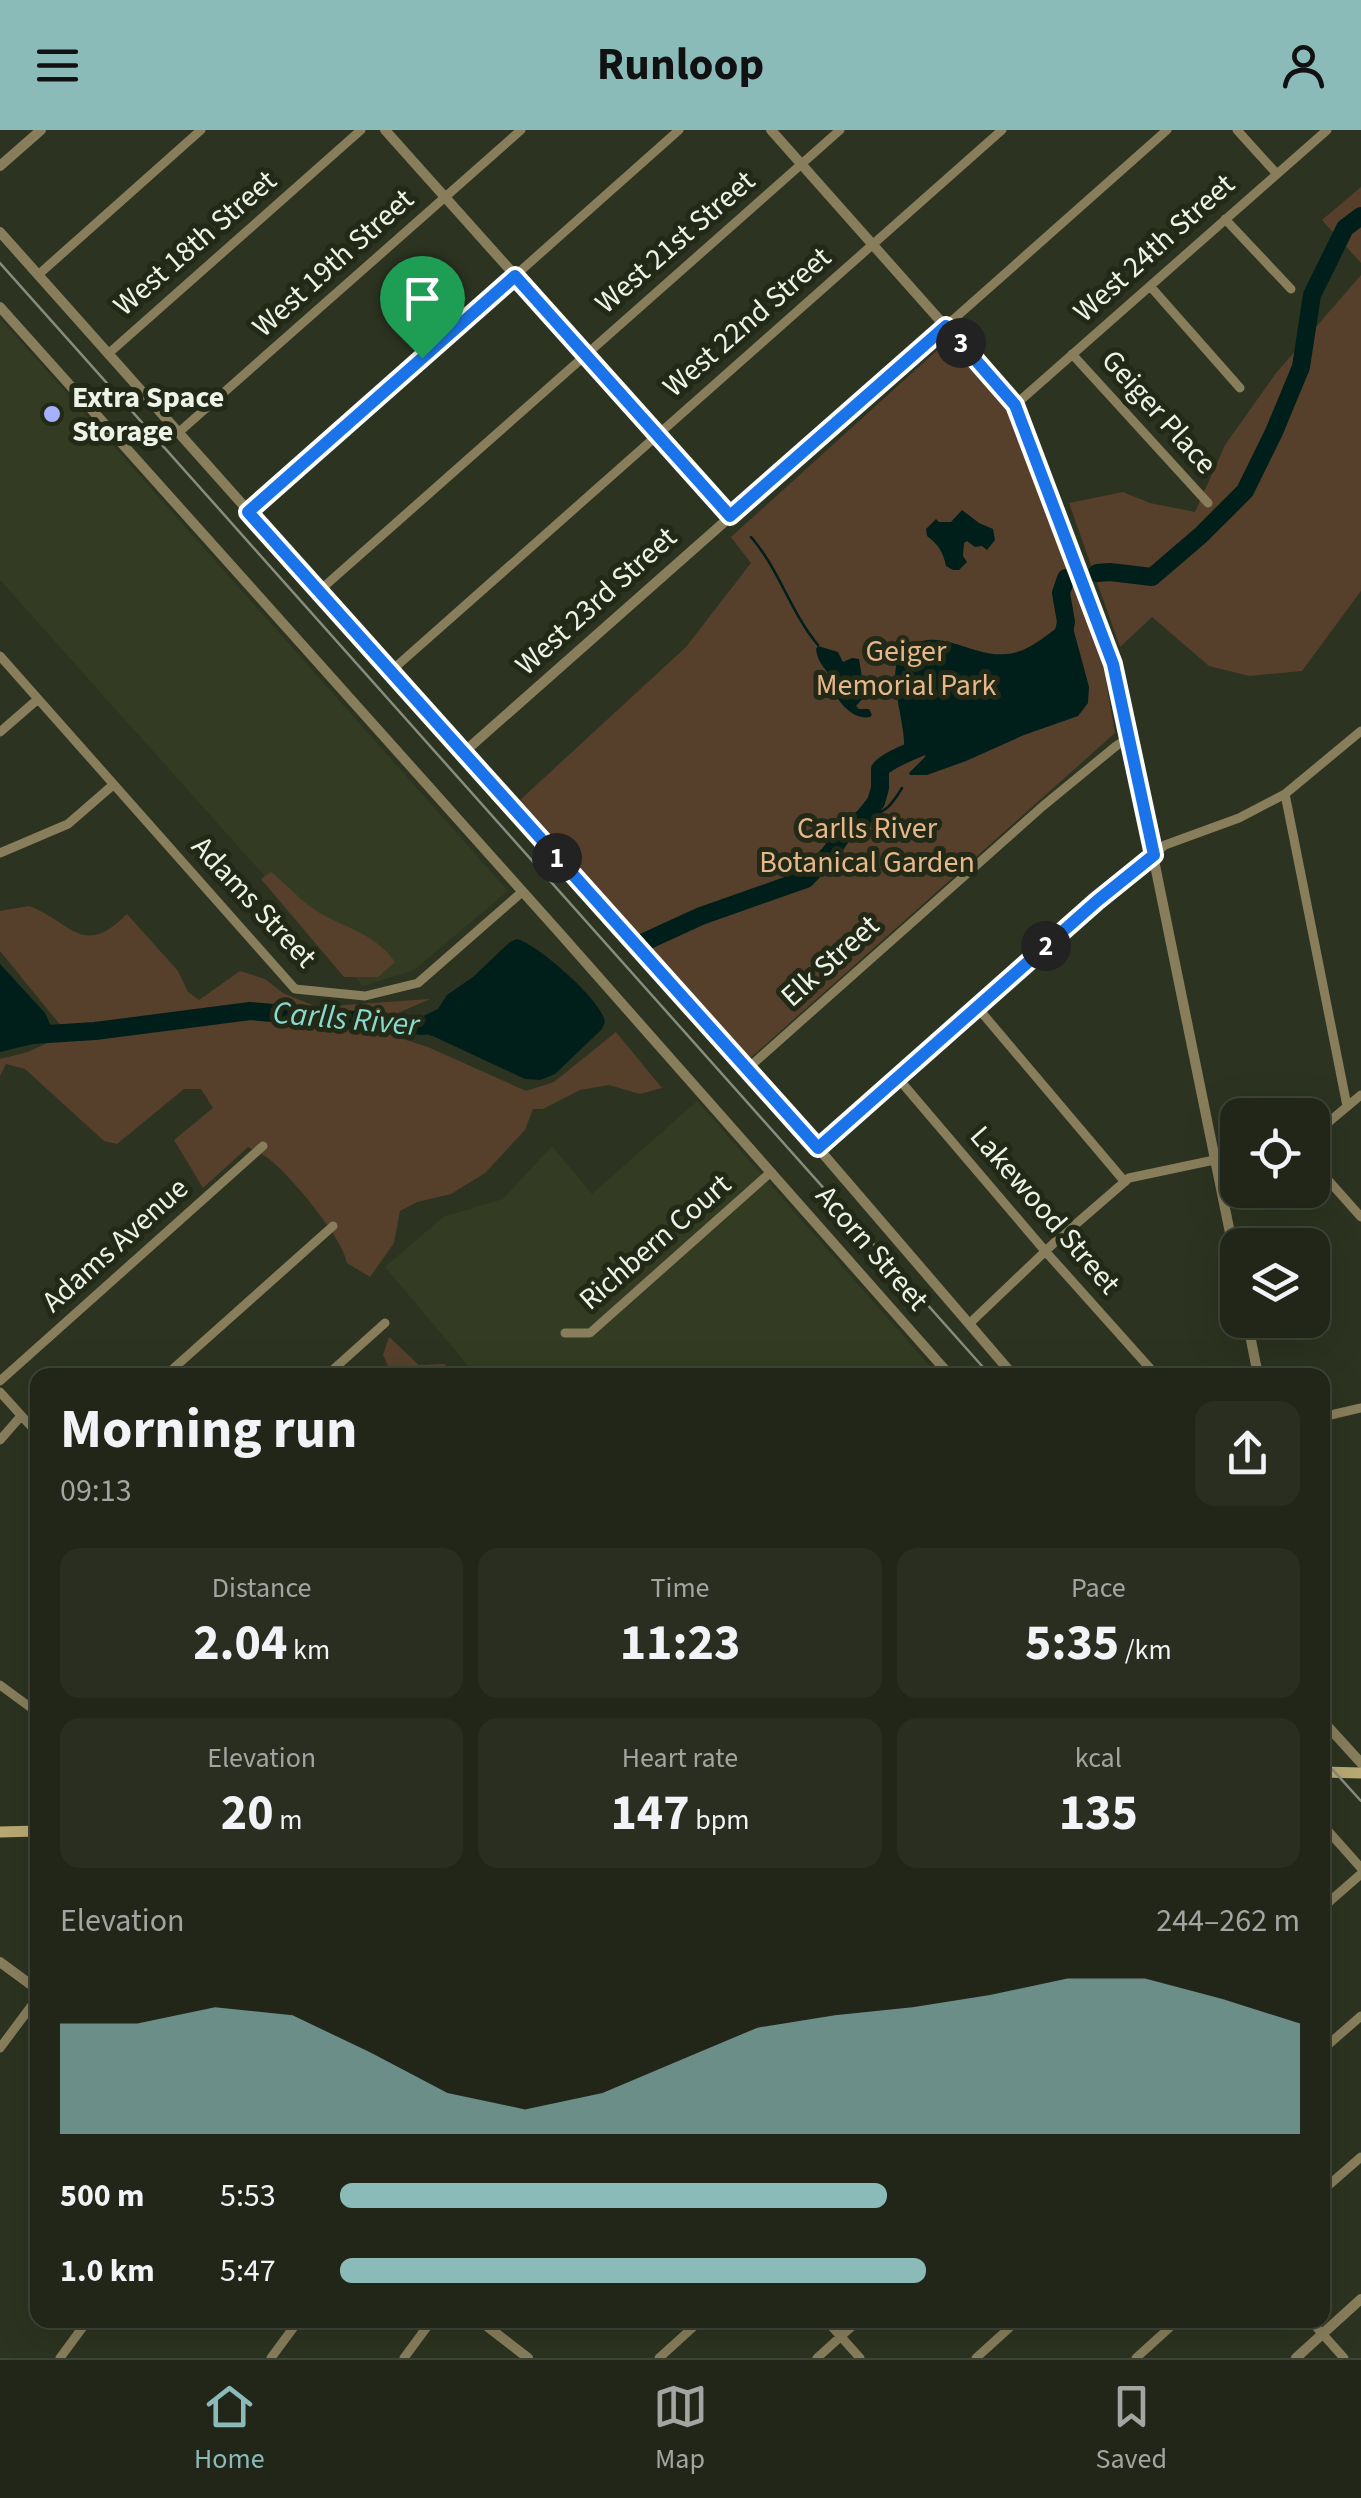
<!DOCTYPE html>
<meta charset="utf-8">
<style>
:root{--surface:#212618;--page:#292e21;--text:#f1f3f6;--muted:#a2a5a2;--line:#3e4337;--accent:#8bbbb9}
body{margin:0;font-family:"Source Sans 3",sans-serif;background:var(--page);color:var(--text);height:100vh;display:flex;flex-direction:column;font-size:38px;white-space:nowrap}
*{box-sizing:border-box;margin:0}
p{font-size:32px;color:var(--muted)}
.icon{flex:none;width:55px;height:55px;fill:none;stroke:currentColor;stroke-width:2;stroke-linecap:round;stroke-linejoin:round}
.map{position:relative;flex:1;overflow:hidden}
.panel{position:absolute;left:30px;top:1238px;width:1300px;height:960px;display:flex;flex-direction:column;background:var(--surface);border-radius:20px;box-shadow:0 10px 40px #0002,0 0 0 2px var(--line)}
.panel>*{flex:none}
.fabs{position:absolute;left:1220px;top:968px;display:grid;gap:20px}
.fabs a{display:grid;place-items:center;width:110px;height:110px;border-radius:20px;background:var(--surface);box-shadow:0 10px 40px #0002,0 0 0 2px var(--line);font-size:50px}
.pin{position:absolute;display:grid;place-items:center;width:85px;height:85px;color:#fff;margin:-102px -42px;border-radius:50% 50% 50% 0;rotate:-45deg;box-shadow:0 0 10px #0007}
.pin .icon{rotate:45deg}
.km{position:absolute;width:50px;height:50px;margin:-25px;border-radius:50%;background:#222;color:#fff;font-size:28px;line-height:50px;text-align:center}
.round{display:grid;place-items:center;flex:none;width:105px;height:105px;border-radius:20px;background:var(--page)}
.head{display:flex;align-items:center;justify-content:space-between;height:170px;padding:0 30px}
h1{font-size:55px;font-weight:700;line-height:75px}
.metrics{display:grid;grid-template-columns:repeat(3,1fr);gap:15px;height:170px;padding:10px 30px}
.metrics div{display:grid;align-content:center;border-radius:20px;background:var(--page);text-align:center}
.metrics b{font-size:50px;font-weight:700}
.metrics small{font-size:28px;font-weight:400}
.metrics p{font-size:28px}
.chart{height:280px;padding:20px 30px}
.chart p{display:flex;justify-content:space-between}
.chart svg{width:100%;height:180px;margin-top:10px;fill:var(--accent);opacity:.7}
ul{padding:0 30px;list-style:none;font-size:32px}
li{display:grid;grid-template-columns:160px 120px 1fr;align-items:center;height:75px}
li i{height:25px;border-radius:12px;background:var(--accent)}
header{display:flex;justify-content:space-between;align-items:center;height:130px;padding:0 30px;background:var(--accent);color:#111;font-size:45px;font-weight:700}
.dock{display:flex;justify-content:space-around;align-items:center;height:140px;border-top:2px solid var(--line);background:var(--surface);font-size:28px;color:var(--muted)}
.dock a{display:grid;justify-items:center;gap:5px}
.dock .current{color:var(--accent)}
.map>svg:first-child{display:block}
.built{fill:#333c22}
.green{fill:#56402c}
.water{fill:#001e1a}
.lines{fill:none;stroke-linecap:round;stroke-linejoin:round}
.stream{stroke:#001e1a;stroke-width:2.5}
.river{stroke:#001e1a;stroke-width:18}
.minor{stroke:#887e5c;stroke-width:9}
.tertiary{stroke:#887e5c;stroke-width:10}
.secondary{stroke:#baaa73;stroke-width:11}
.rail{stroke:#878d7e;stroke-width:2.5}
.route-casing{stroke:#fff;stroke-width:20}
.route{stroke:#1a73e8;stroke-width:12}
.poi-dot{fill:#a5b1fc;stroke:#222916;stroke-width:4}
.labels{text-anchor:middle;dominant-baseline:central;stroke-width:10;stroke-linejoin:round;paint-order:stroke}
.street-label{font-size:30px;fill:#eef3e7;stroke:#222916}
.poi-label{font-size:30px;font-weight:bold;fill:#eef3e7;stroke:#222916;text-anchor:start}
.park-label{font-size:30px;fill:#e7b78a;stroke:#222916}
.water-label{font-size:32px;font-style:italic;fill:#89dacf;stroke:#222916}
</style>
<header><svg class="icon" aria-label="menu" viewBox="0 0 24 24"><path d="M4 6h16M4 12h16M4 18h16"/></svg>Runloop<svg class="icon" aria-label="person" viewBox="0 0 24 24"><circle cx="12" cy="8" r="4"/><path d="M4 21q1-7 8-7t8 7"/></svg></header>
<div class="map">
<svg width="1361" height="2228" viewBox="0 0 1361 2228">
<rect width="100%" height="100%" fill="#2c3320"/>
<path class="built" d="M0,188L508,761L414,840L363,856L0,450Z
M697,971L934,1241L929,1245H476L385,1137L443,1087L503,1069L552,1016L592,1064Z"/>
<path class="green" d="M1361,57V133L1322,90Z
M1361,145V461L1302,541L1249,546L1209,536L1152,487L1120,517L1069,373L1123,362L1150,373L1195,382L1225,315L1276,243Z
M954,205L1015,275L1104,539L1115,603L747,931L519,671L686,517L751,433L731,407Z
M271,742C284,752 295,765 308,775C338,798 372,799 395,832L378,847H344L261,749Z
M29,776C72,792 82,829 127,784L178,841L188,862L199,870L240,841L265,849L283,863L317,877L430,869L398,883L376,884L381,902L428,917L526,961L554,952L616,902L662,958L640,964L609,955L580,960L543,979H533L525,1000L485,1043L451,1064L417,1072L400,1081L394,1113L370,1147L347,1133C343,1108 290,1045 269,1029C263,1024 255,1021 248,1017L203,1058L174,1010L213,978L201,959H184L117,1014L104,1011L25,939L6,934L0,946V929L28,922L58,908L66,907L62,897L0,821V781Z
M389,1207L419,1235L444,1234L454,1245H392L383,1225Z"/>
<path class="water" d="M962,380L979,393L993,399L995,410L987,420L982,416L975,417L967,411L964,413L963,426L967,432L959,440H953L946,436C943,422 939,415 927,406L926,399L936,389L939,392H951Z
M1066,492L1072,494L1089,557L1088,573L1078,586L1024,605L966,631L927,645H910L909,643L925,627L926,622L921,618L907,629L903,627C909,604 891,562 896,536C897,528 903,521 909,517C939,496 973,528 1006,524C1031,522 1046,504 1066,492Z
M818,516L838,522L843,532L852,528L859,529L865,566L856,576L859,579H869L872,585L870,587C849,591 831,564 829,544C822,535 818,532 816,519Z
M517,809C538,815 592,863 602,884C606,891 605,892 602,899L555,944L540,950L525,949L435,907L403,896L438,879L447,865L473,847L510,812Z
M0,834L45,883L54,903L45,911L0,922Z"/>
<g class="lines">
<path class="stream" d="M751,407C779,439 791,483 818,515
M864,687C886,683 891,676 902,658"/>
<path class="river" d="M1097,443L1110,442L1152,447L1201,405L1245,361L1274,302L1301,237L1312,165L1345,98L1361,86
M1061,516L1066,492L1061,463L1066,448
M642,813L701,786L806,749L831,722L843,704L864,687L876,672L880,658V639C891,628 909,623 923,616
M0,907L95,901L250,881L423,896"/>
<path class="minor" d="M1237,0L1276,43
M1225,89L1291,159
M38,145L201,0
M1150,156L1240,258
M946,196L1167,0
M108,224L361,0
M1072,224L1208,373
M1015,275L1327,0
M178,303L521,0
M249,382L679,0
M319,461L840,0
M0,526L295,859L365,866L418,853L522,762
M391,541L1002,0
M0,602L38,569
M1285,664L1347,976
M0,723L68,694L113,655
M977,877L1125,1052
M747,939L1043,676L1116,616L1130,607
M897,947L1046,1122L1156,1245
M1312,1006L1361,965
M818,1018L1097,771L1165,715L1239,688L1285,664L1361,601
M1312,1032L1361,1087
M969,1194L1054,1113L1129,1048L1238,1025
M565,1203H590L771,1042
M166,1245L333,1096
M327,1245L385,1193
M0,1251L263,1016
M0,1262L38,1304
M1322,1287L1361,1278
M0,1310L21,1286
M0,1555L38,1583
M1322,1694L1361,1738
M1322,1778L1361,1744
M0,1918L38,1867
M1322,1920L1361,1886
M1322,2061L1361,2027
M826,2190L860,2228
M1310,2190L1344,2228
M60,2228L88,2190
M271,2228L299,2190
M404,2228L432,2190
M659,2228L701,2190
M817,2228L859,2190
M976,2228L1018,2190
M1136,2228L1178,2190"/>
<path class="tertiary" d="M385,0L730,386
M771,0L1015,275L1090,469L1116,544L1238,1142
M0,36L41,0
M0,102L624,803L818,1018L1013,1245
M0,177L557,800L947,1242
M463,623L946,196
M1247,1190L1258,1245
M1322,1590L1361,1633
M0,1832L38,1860
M479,2190L528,2228
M1296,2228L1361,2169"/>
<path class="secondary" d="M1322,1642L1361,1643
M0,1702L38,1701"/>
<path class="rail" d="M0,133L990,1245
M1322,1628L1361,1671"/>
</g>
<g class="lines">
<defs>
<path id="route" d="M515,146L730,386L946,196L1015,275L1113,534L1154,725L1097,771L818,1018L248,382Z"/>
</defs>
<use href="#route" class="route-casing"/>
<use href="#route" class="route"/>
</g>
<circle class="poi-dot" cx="52" cy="284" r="10"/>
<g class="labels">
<g class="street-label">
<text transform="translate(675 112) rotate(-41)">West 21st Street</text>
<text transform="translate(195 113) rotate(-41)">West 18th Street</text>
<text transform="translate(1154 118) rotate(-42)">West 24th Street</text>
<text transform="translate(333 133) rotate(-42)">West 19th Street</text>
<text transform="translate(747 192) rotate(-41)">West 22nd Street</text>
<text transform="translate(1159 282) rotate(48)">Geiger Place</text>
<text transform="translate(596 471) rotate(-42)">West 23rd Street</text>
<text transform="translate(254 772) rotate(47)">Adams Street</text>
<text transform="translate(830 831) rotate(-42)">Elk Street</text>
<text transform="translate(1045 1080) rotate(49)">Lakewood Street</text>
<text transform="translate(655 1112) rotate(-41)">Richbern Court</text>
<text transform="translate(115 1115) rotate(-42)">Adams Avenue</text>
<text transform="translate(872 1118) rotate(49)">Acorn Street</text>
</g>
<g class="poi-label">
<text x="72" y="267">Extra Space<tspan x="72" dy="34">Storage</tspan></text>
</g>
<g class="park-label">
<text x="906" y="521">Geiger<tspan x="906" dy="34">Memorial Park</tspan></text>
<text x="867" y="698">Carlls River<tspan x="867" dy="34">Botanical Garden</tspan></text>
</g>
<g class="water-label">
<text transform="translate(346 889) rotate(5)">Carlls River</text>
</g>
</g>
</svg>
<div class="fabs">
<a><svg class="icon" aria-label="locate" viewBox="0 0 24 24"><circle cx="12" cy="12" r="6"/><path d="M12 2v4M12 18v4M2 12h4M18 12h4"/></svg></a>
<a><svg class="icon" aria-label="layers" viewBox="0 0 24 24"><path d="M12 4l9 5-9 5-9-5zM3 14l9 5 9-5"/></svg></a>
</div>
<div class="pin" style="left:422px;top:228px;background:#1e9e55"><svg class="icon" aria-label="arrive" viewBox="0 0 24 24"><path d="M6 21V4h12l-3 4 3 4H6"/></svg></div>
<b class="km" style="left:557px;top:728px">1</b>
<b class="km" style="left:1046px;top:816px">2</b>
<b class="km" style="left:961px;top:213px">3</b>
<section class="panel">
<div class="head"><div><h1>Morning run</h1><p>09:13</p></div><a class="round"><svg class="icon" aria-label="share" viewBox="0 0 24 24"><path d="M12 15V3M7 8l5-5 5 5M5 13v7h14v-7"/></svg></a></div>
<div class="metrics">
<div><p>Distance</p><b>2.04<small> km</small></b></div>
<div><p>Time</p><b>11:23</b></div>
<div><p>Pace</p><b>5:35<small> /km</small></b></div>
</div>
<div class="metrics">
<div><p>Elevation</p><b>20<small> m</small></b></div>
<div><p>Heart rate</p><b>147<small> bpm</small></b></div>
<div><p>kcal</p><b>135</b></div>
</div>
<div class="chart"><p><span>Elevation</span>244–262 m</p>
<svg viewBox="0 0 160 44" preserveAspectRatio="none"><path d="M0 44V17L10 17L20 13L30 15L40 24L50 34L60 38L70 34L80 26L90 18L100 15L110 13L120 10L130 6L140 6L150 11L160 17V44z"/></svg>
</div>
<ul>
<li><b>500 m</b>5:53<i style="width:57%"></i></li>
<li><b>1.0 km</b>5:47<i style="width:61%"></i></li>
</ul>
</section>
</div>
<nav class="dock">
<a class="current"><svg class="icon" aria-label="home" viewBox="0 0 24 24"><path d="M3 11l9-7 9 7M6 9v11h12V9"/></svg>Home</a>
<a><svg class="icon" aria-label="map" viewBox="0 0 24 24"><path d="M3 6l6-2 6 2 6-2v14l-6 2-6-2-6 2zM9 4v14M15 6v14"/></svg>Map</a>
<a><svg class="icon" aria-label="saved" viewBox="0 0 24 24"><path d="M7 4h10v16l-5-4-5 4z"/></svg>Saved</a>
</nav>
